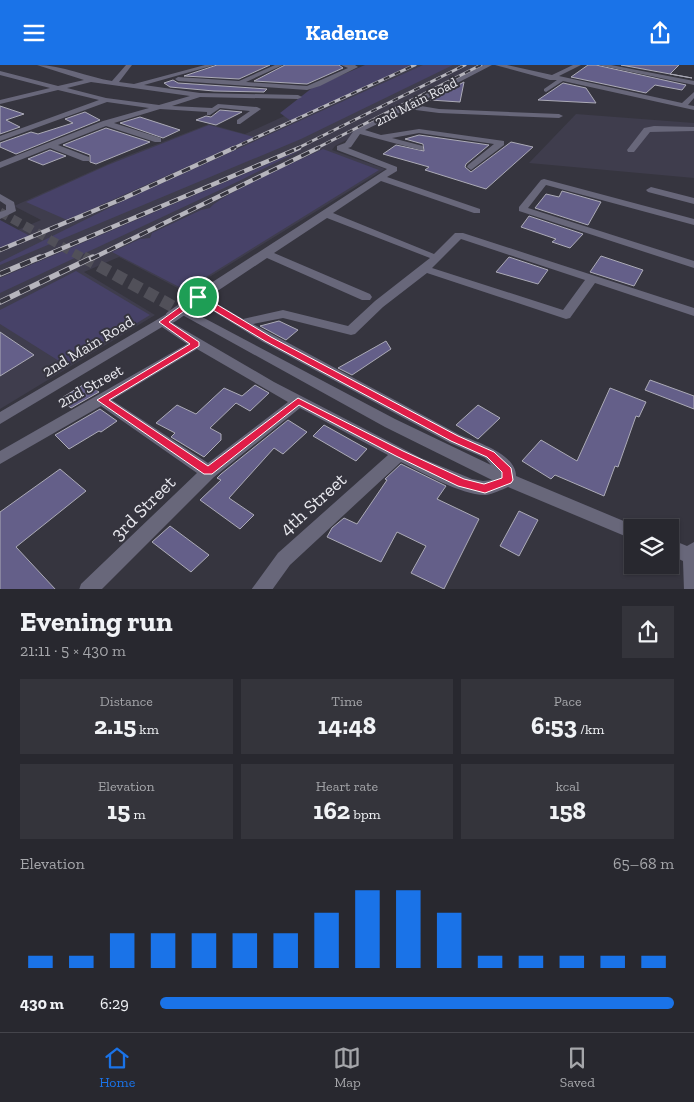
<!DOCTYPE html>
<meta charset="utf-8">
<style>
:root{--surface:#28282f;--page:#34343b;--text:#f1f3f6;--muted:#a5a6aa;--line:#44444b;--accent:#1a73e8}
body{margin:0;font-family:"Zilla Slab",serif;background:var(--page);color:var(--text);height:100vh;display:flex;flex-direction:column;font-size:19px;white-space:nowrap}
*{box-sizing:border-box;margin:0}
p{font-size:16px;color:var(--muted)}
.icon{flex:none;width:28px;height:28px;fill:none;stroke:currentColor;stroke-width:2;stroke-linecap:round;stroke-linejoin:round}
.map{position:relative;height:524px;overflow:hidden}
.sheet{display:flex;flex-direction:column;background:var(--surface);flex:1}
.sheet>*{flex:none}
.buttons{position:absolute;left:624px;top:454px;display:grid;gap:10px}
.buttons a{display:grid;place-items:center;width:55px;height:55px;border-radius:0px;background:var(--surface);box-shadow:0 1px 4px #0004,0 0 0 1px var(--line);font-size:25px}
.pin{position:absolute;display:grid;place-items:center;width:42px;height:42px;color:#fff;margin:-21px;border:2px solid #fff;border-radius:50%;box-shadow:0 1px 5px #0007}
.round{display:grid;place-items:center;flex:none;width:52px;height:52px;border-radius:0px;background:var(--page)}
.headline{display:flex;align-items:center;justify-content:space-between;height:85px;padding:0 20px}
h1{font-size:28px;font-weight:700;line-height:38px}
.metrics{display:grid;grid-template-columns:repeat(3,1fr);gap:8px;height:85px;padding:5px 20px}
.metrics div{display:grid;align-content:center;border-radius:0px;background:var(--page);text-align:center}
.metrics b{font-size:25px;font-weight:700}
.metrics small{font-size:14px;font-weight:400}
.metrics p{font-size:14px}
.chart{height:140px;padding:10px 20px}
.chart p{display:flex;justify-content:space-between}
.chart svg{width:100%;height:90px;margin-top:5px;stroke:var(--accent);stroke-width:6}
ul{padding:0 20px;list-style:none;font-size:16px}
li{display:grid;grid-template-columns:80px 60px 1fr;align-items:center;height:38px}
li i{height:12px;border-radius:6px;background:var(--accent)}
header{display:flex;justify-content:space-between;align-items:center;height:65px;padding:0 20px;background:var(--accent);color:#fff;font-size:22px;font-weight:700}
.tab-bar{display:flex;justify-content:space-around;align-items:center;height:70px;border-top:1px solid var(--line);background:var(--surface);font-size:14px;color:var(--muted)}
.tab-bar a{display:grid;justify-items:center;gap:2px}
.tab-bar .on{color:var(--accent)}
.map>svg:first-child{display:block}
.built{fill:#3f3d4d}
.green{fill:#474268}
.building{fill:#645f89;stroke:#acabb7}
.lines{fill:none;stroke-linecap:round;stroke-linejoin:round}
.minor-tunnel-far1{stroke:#515059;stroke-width:9;stroke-dasharray:9 5;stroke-linecap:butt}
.minor-tunnel{stroke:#515059;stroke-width:12;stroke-dasharray:12 6;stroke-linecap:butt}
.minor{fill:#68677a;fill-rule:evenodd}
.rail-far2-casing{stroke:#b6b5bd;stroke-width:3}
.rail-far1-casing{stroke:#b6b5bd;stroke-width:4.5}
.rail-casing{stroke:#b6b5bd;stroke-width:5.5}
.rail-far2{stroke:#36353f;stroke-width:2;stroke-dasharray:6;stroke-linecap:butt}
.rail-far1{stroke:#36353f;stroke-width:3;stroke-dasharray:9;stroke-linecap:butt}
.rail{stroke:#36353f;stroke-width:4;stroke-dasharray:11;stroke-linecap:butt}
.minor-bridge{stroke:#68677a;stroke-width:12}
.route{fill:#e11d48;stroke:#fff;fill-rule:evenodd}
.labels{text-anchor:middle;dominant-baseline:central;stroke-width:4;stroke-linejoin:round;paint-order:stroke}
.far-street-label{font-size:14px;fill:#e9e9ef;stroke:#36353f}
.street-label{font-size:16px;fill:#e9e9ef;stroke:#36353f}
.near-street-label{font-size:19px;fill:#e9e9ef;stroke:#36353f}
</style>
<header><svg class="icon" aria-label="menu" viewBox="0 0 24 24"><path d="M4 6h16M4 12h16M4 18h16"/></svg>Kadence<svg class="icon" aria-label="share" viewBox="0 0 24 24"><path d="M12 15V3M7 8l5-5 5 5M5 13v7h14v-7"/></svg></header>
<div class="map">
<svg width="694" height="525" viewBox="0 0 694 525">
<rect width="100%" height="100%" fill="#36353f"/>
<path class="built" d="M369,0H488L335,81L332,85L385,104L185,227L119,192L84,207L155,250L0,344V161L13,167L41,155L14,141L119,94L209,59L245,69L291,48Z
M576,49L694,58V113L529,98Z"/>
<path class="green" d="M365,0H411L291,56L280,48L312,23Z
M423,0H453L301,74L0,200V197L125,135Z
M209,60L254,72L67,155L26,137L108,100Z
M303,84L239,116L0,228V213Z
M323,84L379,105L185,225L112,187L140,174L150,173L152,168L201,145L210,143C218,131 304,93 323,84Z
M0,155L30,171L0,184Z
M76,206L150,250L67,301L0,259V245Z"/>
<path class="building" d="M217,0H270L239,14L184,11Z
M285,0H339L343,3L307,19L254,16Z
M588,0H596L686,20L682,25L655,20L646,28L571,12Z
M621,0H679L670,9L692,13Z
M173,15L178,18L267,24L264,27L214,26L170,22L164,18Z
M464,17L460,37L430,35Z
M563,18L586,23L596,38L538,35Z
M0,41L24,49L6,55L20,62L0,69Z
M220,45L242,47L216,60L196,55L206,51L211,52Z
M85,47L100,55L16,89L0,82V78L31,67L38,69L73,58L65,54Z
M140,52L180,65L163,73L120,58Z
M106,63L150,77L96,99L90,97V90L63,80Z
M419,70L489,80L466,99L465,102L471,107L511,77L533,82L486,124L425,105L429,102L383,89L396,80L424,86L423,79L405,74Z
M50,85L66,91L43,100L28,94Z
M562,126L601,137L588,160L535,143L546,129L559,132Z
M529,151L583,169L570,183L552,177L556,174L521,162Z
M601,191L643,205L634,221L590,207Z
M509,192L548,205L538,219L496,207Z
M279,256L298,265L286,275L260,261Z
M0,267L34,290L0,311Z
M386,276L391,284L352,310L338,303Z
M650,315L694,331V344L645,325Z
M86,318L99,327L71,343L60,334Z
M255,320L269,328L250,346L236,338L210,363L221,369V375L204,392L171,372L175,368L156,358L177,340L196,349L224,323L242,331Z
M610,323L646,337L639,352L636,351L618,402L615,401L604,431L555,410L551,414L522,396L541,375L577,396Z
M478,340L500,353L478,374L456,360Z
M100,344L117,356L101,367L99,366L69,384L55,370Z
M288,355L307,367L283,389L274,383L229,433L254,450L240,464L200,435L221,415L217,413L221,409Z
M324,360L367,384L356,396L313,371Z
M401,399L446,421L437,434L479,454L444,524L411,508L426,481L397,467L381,497L327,472L332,463L344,453L357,459L387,415L385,414Z
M60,404L86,426L16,482L56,525H0V447Z
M519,446L538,455L519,491L500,481Z
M170,461L209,490L191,507L152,477Z"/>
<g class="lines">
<path class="minor-tunnel-far1" d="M0,147L85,194"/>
<path class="minor-tunnel" d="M83,192L183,247"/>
<path class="minor" d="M37,0C62,0 87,12 112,16L126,0H132L119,17L134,19L205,0H215L144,20L200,28L298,30L302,32L298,34L200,32L172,41L212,43L218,39L257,42L261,44L240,59H237V55L250,46L220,43L210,50H207V47L160,44L114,58L161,73V77H155L106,61L58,80L89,92V96H83L50,83L0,103V97L103,56L149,43L107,37L0,76V71L99,35L58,25L0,39V35L50,23L0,10V6L58,21L84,15ZM91,17L190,31L159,40L106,33L67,23Z
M275,0H283L246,17L307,21L348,3L341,0H355L358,2L320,21L307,25L178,16L175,14L178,12L239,16Z
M484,0H492L415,40L439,44L559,49L563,51L559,53L439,48L408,44L365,65L381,70L419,64L504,76V80L471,105L467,102L468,100L494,79L419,68L392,73L423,81V85H420L360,69L351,82L348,83L397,102V106L387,112L480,144V148H474L381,116L333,148L434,189L455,168H463L694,243V251L595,218L570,253L566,254L427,208L383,242L355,269L351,270L283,253L253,259L460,370C477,377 516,389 516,411L638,462H632V474L508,422C501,425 493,429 486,430C463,431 421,407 401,397L290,500L272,525H251L278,488L388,390L300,343L214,412L101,525H79L81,519L197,408L101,341L0,399V386L187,279L162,262L0,359V347L165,250H173L175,253L171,257L274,317L421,393L472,414L483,416L492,415L385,362L177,247L179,244H187L395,354L491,400L485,393L450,378L263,277L200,238L193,241L187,237L194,229L387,104L337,85V81L345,78L355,64ZM327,153L430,193L375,236L348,261L283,245L243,254L207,233L267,193L362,235H370L372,232L370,229L274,188ZM461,174L585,215L563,245L432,203ZM197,284L288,337L208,398L112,335Z
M495,0H507L552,10L573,0H581L559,11L682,38L694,27V33L688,40L694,41V45L563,16L546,27L544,26V24L557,15H550Z
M598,0H611L694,16V20Z
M654,61L694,62V66L650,67L634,87H628L627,85L644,63Z
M544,114L694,154V160L546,120L528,143L694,196V203L519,146V142L541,115Z
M651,122L694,133V139L648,127L646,125Z
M0,129L14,137L16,146L0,154V147L6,145V140L0,136Z
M670,474L687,481L694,477V525H684L683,496L670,490Z"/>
<defs>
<path id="rail-far2" d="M231,84L415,0
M296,84L465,0
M315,84L481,0"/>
<path id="rail-far1" d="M0,185L122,134L234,83
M37,194L299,83
M91,194L318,83"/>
<path id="rail" d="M0,209L40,192
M0,237L93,192"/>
</defs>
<use href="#rail-far2" class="rail-far2-casing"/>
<use href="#rail-far1" class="rail-far1-casing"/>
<use href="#rail" class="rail-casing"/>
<use href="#rail-far2" class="rail-far2"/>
<use href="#rail-far1" class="rail-far1"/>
<use href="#rail" class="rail"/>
<path class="minor-bridge" d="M171,252L193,237"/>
</g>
<path class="route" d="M196,230H201L271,272L458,371L494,387L511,403L513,415L511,418L485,428L458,421L396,391L299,340L212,409H204L97,335L190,279L159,257ZM198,236L265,276L451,376L487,392L502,407V413L484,419L464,414L403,386L298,333L208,401L109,335L199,281V277L169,257Z"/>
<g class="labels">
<g class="far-street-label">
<text transform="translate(416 37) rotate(-27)">2nd Main Road</text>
</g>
<g class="street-label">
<text transform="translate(88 281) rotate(-31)">2nd Main Road</text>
<text transform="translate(90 321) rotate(-29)">2nd Street</text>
</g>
<g class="near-street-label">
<text transform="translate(313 439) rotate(-42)">4th Street</text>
<text transform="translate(143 443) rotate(-45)">3rd Street</text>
</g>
</g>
</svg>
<div class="buttons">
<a><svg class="icon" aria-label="layers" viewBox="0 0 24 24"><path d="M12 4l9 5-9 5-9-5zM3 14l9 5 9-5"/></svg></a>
</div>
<div class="pin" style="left:198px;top:232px;background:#1e9e55"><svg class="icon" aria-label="arrive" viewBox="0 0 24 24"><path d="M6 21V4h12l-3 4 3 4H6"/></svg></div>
</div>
<section class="sheet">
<div class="headline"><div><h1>Evening run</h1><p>21:11 · 5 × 430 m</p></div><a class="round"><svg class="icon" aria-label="share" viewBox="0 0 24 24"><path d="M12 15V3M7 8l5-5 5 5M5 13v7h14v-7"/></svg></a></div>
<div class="metrics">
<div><p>Distance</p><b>2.15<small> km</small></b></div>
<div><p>Time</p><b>14:48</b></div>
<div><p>Pace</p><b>6:53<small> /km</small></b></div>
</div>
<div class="metrics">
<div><p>Elevation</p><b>15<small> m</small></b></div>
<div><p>Heart rate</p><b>162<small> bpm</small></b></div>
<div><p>kcal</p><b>158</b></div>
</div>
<div class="chart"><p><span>Elevation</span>65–68 m</p>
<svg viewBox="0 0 160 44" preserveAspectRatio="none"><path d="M5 44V38M15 44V38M25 44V27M35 44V27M45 44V27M55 44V27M65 44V27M75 44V17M85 44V6M95 44V6M105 44V17M115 44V38M125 44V38M135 44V38M145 44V38M155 44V38"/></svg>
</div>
<ul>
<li><b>430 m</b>6:29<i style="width:100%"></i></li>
</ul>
</section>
<nav class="tab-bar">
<a class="on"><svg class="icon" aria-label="home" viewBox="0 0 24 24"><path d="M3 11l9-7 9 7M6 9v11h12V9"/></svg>Home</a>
<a><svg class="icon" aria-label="map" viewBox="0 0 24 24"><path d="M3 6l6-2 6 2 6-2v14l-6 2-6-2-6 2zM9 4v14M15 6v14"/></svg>Map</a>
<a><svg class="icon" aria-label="saved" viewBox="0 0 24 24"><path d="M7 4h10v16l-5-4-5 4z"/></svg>Saved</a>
</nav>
